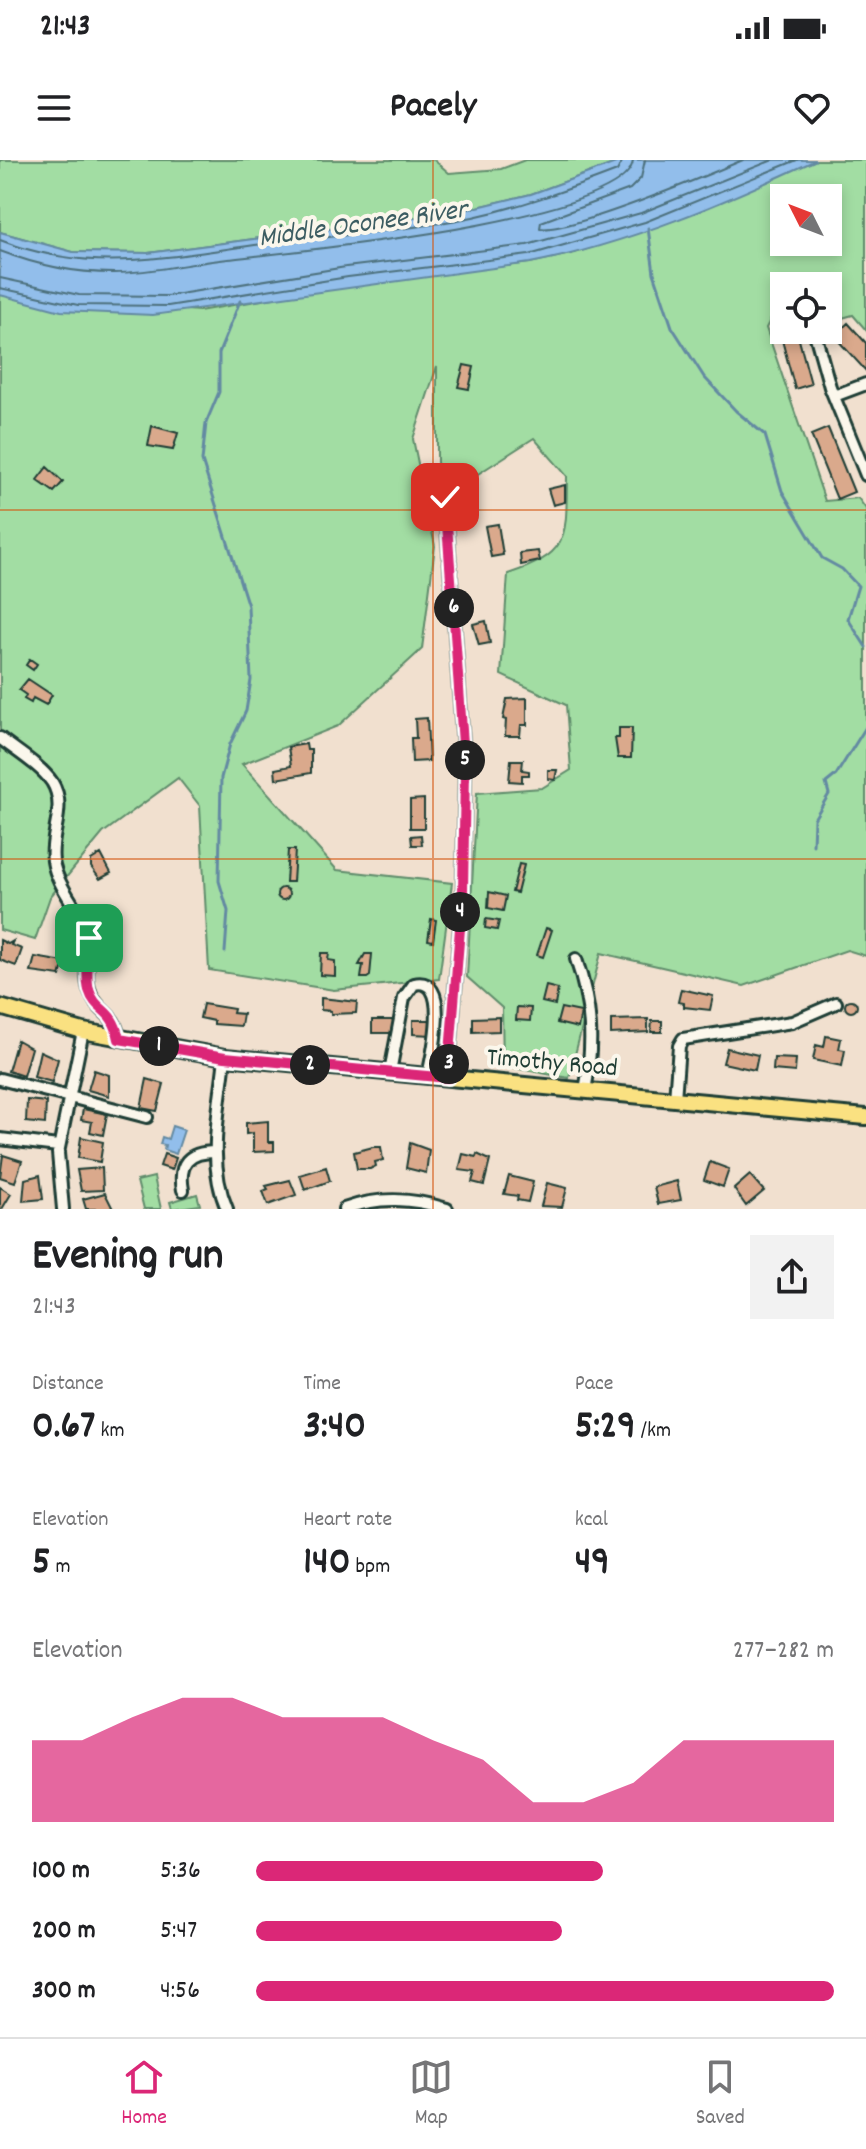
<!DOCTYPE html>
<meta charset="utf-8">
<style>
:root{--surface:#fff;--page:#f2f2f2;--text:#202124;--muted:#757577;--line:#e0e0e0;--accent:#db2777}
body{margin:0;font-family:Dekko,sans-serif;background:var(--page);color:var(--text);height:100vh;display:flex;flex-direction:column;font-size:30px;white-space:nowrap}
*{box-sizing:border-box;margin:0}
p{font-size:26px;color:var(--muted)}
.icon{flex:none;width:44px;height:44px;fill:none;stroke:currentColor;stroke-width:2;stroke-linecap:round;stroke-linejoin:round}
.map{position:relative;height:1049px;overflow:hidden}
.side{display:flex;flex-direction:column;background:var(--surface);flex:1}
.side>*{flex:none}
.needle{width:52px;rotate:312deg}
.buttons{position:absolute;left:770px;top:24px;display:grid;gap:16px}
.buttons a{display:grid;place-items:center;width:72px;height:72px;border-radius:0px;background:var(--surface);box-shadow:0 4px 12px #0003;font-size:40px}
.pin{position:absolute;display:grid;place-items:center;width:68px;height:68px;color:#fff;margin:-34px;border-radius:16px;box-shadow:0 4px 12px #0006}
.km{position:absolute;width:40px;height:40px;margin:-20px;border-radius:50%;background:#222;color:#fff;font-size:22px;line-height:40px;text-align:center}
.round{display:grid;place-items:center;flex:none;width:84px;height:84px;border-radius:0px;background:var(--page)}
.overview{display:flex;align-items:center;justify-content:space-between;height:136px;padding:0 32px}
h1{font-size:44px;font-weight:700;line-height:60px}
.figures{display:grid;grid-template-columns:repeat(3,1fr);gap:12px;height:136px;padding:8px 32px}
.figures div{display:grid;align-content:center}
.figures b{font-size:40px;font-weight:700}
.figures small{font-size:22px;font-weight:400}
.figures p{font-size:22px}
.chart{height:224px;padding:16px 32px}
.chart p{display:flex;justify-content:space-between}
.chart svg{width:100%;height:144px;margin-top:8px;fill:var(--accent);opacity:.7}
ul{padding:0 32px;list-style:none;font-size:26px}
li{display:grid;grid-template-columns:128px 96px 1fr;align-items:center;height:60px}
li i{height:20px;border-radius:10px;background:var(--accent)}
.status{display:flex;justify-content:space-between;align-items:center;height:56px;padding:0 40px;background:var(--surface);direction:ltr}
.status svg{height:22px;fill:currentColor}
header{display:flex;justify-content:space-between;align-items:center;height:104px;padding:0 32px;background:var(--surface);font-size:36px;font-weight:700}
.tab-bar{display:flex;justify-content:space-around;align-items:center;height:112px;border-top:2px solid var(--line);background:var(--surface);font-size:22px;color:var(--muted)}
.tab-bar a{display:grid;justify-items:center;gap:4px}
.tab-bar .selected{color:var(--accent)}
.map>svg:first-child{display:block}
.green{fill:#a2dda3;stroke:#608d6c;stroke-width:2;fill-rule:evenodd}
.water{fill:#92beeb;stroke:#648aa2;stroke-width:2}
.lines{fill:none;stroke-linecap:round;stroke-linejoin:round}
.shore{stroke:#4d717d;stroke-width:2}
.stream{stroke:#648aa2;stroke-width:3}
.building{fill:#daa98c;stroke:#1f3d34;stroke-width:2}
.minor-casing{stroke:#1f3d34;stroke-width:16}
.major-casing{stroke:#1f3d34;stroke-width:20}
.minor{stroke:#fbf7ec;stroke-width:10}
.major{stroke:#fae181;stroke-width:14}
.route-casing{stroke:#fff;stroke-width:16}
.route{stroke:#db2777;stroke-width:10}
.grid{fill:none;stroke:#d45610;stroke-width:2;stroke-opacity:0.55}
.labels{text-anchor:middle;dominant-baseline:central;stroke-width:8;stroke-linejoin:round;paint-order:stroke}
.street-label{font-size:26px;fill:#1f3d34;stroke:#fbf7ec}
.water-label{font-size:28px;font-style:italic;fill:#3c5d62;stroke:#fbf7ec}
</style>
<div class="status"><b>21:43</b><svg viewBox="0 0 49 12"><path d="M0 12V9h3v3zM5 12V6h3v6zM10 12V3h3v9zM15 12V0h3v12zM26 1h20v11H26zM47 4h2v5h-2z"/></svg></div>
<header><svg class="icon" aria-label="menu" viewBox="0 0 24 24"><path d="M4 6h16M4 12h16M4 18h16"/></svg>Pacely<svg class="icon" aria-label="heart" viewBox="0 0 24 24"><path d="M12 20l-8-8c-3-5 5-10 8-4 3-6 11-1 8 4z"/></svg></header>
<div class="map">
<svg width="866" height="1049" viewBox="0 0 866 1049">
<rect width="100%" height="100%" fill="#f1e0cf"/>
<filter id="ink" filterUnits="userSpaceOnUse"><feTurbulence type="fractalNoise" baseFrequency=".0125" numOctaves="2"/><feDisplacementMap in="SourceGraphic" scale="16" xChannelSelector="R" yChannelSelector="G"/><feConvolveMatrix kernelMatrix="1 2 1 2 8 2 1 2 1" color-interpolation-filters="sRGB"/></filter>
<g filter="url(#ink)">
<path class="green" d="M0,0H434L449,13L501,9L525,0H624L531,34L457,52L148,93L73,92L0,72Z
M816,0H866V170L853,155L828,162V126H784V148L775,150L766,168L825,341L858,338L866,349V796L847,790L744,826L601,793L569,918L503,906L502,848L467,817L477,633L542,628L571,610L566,545L501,515L508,414C571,393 566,377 567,316L534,278L456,328L437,303V206L413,279L435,386L422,489L338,566L242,604L337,710L452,723L439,819L334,830L209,810L200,646L178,618L103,673L50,737L35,780L0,770V135L199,151L349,125L530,103L575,93L661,65ZM784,38H828V82H784Z
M154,1017L161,1049H144L137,1021Z
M197,1034L200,1045L172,1049L170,1042Z"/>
<path class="water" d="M624,0H816C725,42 629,84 530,103L153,155L61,151L0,135V72L73,92L148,93L457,52L531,34Z
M172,966L184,970L176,994L164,990L165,985L160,984L162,977L168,979Z"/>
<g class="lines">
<path class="shore" d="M645,0L641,18L630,29L541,62L540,68C567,74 710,14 743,0
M0,80C92,116 168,96 263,84C333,76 404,71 473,57C523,46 570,29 617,11L623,0
M0,91C36,105 74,113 113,113C152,113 190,103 228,99C285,92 630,61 633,0
M0,118L79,135L167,136L346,107L527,85L641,53L773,0
M0,128L78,145L168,146L348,117L529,95L645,62L797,0"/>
<path class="stream" d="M648,68L654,113L672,167L704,217L736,251L765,275L782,331L822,398L842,409L858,426L848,459L866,487
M813,685L814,659L829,634L826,623L836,615L866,567
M225,792L228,751L219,721L221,618L230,584L246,551L251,520L248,446L202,301L206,263L219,232V193L240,141"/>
</g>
<path class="building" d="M848,163L866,183V211L834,176Z
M798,176L811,224L795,229L782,180Z
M464,205L474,207L469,229L458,227Z
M152,266L178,273L173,290L148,286Z
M828,268L854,332L837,339L811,275Z
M47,307L63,322L54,332L37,320Z
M565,325V342L553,345L548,329Z
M498,364L503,395L491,397L485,366Z
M538,391L540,401L521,405L520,393Z
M486,461L490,483L479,485L473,464Z
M30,499L37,504L33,510L26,505Z
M28,519L52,535L46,545L33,538L31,543L24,539L26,535L19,530Z
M527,538V565H521L520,576H505L506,560L503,559L507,539Z
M427,558L429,601L412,602L411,578H416L415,559Z
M619,568H632L631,598H618L615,578H619Z
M306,584L307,590H311V613L276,619L275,609L291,606L288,587Z
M511,600H523L522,610L529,611V615H522V622L509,621Z
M548,610H557L555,620L548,619Z
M424,639V668H410V640Z
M421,675L422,685H412L411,676Z
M288,690H295L293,722H286Z
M101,694L111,713L100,719L91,707V700Z
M519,704L524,705L517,733L512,732Z
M277 734a6 6 0 1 1 12 0a6 6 0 1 1-12 0Z
M489,732L506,736L503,751L488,748Z
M431,759L436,760L433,781L428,780Z
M486,759L499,761L497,770L485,768Z
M546,768L552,770L543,797L537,795Z
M0,780L8,784L13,781L11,785L22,789L16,806L0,800Z
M321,793H329L328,800L335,801V816L320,815Z
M365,794H372L370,816L367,818H361L363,805H359Z
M35,797L64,802L60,816L31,812Z
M546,826L558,829L555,845L542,842Z
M681,829L713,836L710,850L684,847V843L678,842Z
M321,838L357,842L356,853L331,854V851L321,850Z
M845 846a6 6 0 1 1 12 0a6 6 0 1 1-12 0Z
M203,844L234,849L233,853L243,854L241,866L214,864V861L200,858Z
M517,847L531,848L530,861L516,860Z
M561,848L581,852L578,868L557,863Z
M499,857V871L473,872V858Z
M648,859V872L611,874V860Z
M372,860H398V873H372Z
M413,860H433L432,875L413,874Z
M652,861H662V872H651Z
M826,876L841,879L839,889L845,890L842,906L813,900L816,885L824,887Z
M17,880L31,888L23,916L8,911Z
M727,888L758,895L755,910L723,903Z
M40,891L58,899L52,922L34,917Z
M774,898L796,899L795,912L773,910Z
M94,910L109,915V936L88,930Z
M147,919L164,924L157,951L141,948Z
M27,940L46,942L45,964L26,962Z
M83,949L107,954L103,975L90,972L92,962L81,960Z
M268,961V982H274V991L253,992V973L246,974V963Z
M81,977L103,982L100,1002L78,998Z
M410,983L429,990L426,1013L406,1008Z
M373,987H381L383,1000L375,1002L376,1006L370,1009H357L354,992Z
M164,994L176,998L172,1010L160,1006Z
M463,994L476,997L477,994L490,1000L484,1025L472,1022L475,1012L459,1010Z
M3,995L22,1001L15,1022L0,1017Z
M710,1002L729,1009L723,1027L704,1020Z
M326,1007L330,1021L305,1030L300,1015Z
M102,1008L103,1030L81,1031L77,1010Z
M40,1015L43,1039L23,1041L25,1019Z
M750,1015L764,1031L746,1046L734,1029Z
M509,1016L533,1022L528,1042L517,1040L518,1036L504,1034Z
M290,1020L296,1035L268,1045L263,1031L268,1029L266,1026Z
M677,1021L681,1040L658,1044L654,1027Z
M547,1023L567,1028L562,1047L541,1046Z
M0,1027L11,1034L2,1049H0Z
M105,1033L113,1049H86L83,1039Z"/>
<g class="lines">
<defs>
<path id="minor" d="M816,177L830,227L866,315
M834,236L866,224
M445,337L465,611L463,731L448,918
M0,578C16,591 40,605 52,622C68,648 49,674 53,701C57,727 79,748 87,773C93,792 82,816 91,834C101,856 114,850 119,879
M576,799C592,846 594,883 585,931
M225,897C220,948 206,1001 227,1049
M390,912L404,838L414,824C452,815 432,896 428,916
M0,919L147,957
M675,939L679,886L683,879L792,862L836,843
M0,979L58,986
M183,1030C178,1004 188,992 215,992
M63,1049L58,993L83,871
M344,1049C379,1036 412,1038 447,1049"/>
<path id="major" d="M0,847L83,871L225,897L866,957"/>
</defs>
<use href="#minor" class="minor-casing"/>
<use href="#major" class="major-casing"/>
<use href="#minor" class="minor"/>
<use href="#major" class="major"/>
</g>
</g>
<g class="lines" filter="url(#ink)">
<defs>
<path id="route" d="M89,778C89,794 85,815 89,830C96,853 113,847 119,879L225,897L448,918L463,731L465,611L445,337"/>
</defs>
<use href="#route" class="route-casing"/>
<use href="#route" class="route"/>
</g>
<path class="grid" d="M433,0V1049M0,350H866M0,699H866"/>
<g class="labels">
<g class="street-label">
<text transform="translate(552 904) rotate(5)">Timothy Road</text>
</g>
<g class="water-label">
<text transform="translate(363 66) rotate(-8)">Middle Oconee River</text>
</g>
</g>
</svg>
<div class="buttons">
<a><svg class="needle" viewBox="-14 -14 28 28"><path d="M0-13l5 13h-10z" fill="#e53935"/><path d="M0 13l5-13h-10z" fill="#757577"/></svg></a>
<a><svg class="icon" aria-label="locate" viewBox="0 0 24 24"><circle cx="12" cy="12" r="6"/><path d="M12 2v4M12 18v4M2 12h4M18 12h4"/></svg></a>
</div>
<div class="pin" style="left:89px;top:778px;background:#1e9e55"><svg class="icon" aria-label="arrive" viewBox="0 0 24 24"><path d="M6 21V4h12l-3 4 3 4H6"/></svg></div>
<div class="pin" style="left:445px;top:337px;background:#d93025"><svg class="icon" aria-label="check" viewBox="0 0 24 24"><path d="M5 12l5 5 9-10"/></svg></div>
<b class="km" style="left:159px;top:886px">1</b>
<b class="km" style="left:310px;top:905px">2</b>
<b class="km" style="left:449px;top:904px">3</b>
<b class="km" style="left:460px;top:752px">4</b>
<b class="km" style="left:465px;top:600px">5</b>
<b class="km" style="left:454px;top:448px">6</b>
</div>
<section class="side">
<div class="overview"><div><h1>Evening run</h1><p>21:43</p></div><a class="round"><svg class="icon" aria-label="share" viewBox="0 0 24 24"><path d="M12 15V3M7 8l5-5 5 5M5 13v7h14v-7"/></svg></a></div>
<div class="figures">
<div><p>Distance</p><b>0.67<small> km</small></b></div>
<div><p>Time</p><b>3:40</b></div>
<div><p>Pace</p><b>5:29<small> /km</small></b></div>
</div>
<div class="figures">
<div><p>Elevation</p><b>5<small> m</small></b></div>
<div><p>Heart rate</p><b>140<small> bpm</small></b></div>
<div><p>kcal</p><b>49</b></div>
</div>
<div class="chart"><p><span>Elevation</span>277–282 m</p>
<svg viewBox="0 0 160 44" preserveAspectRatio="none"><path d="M0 44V19L10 19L20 12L30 6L40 6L50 12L60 12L70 12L80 19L90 25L100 38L110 38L120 32L130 19L140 19L150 19L160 19V44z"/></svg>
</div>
<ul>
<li><b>100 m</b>5:36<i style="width:60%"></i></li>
<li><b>200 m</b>5:47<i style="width:53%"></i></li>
<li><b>300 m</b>4:56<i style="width:100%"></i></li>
</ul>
</section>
<nav class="tab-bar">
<a class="selected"><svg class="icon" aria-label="home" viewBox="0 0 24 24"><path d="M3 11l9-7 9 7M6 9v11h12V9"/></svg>Home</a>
<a><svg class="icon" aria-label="map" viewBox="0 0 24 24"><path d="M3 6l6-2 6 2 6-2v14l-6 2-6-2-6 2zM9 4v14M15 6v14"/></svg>Map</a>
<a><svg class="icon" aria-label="saved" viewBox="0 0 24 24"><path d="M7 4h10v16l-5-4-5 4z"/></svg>Saved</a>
</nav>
